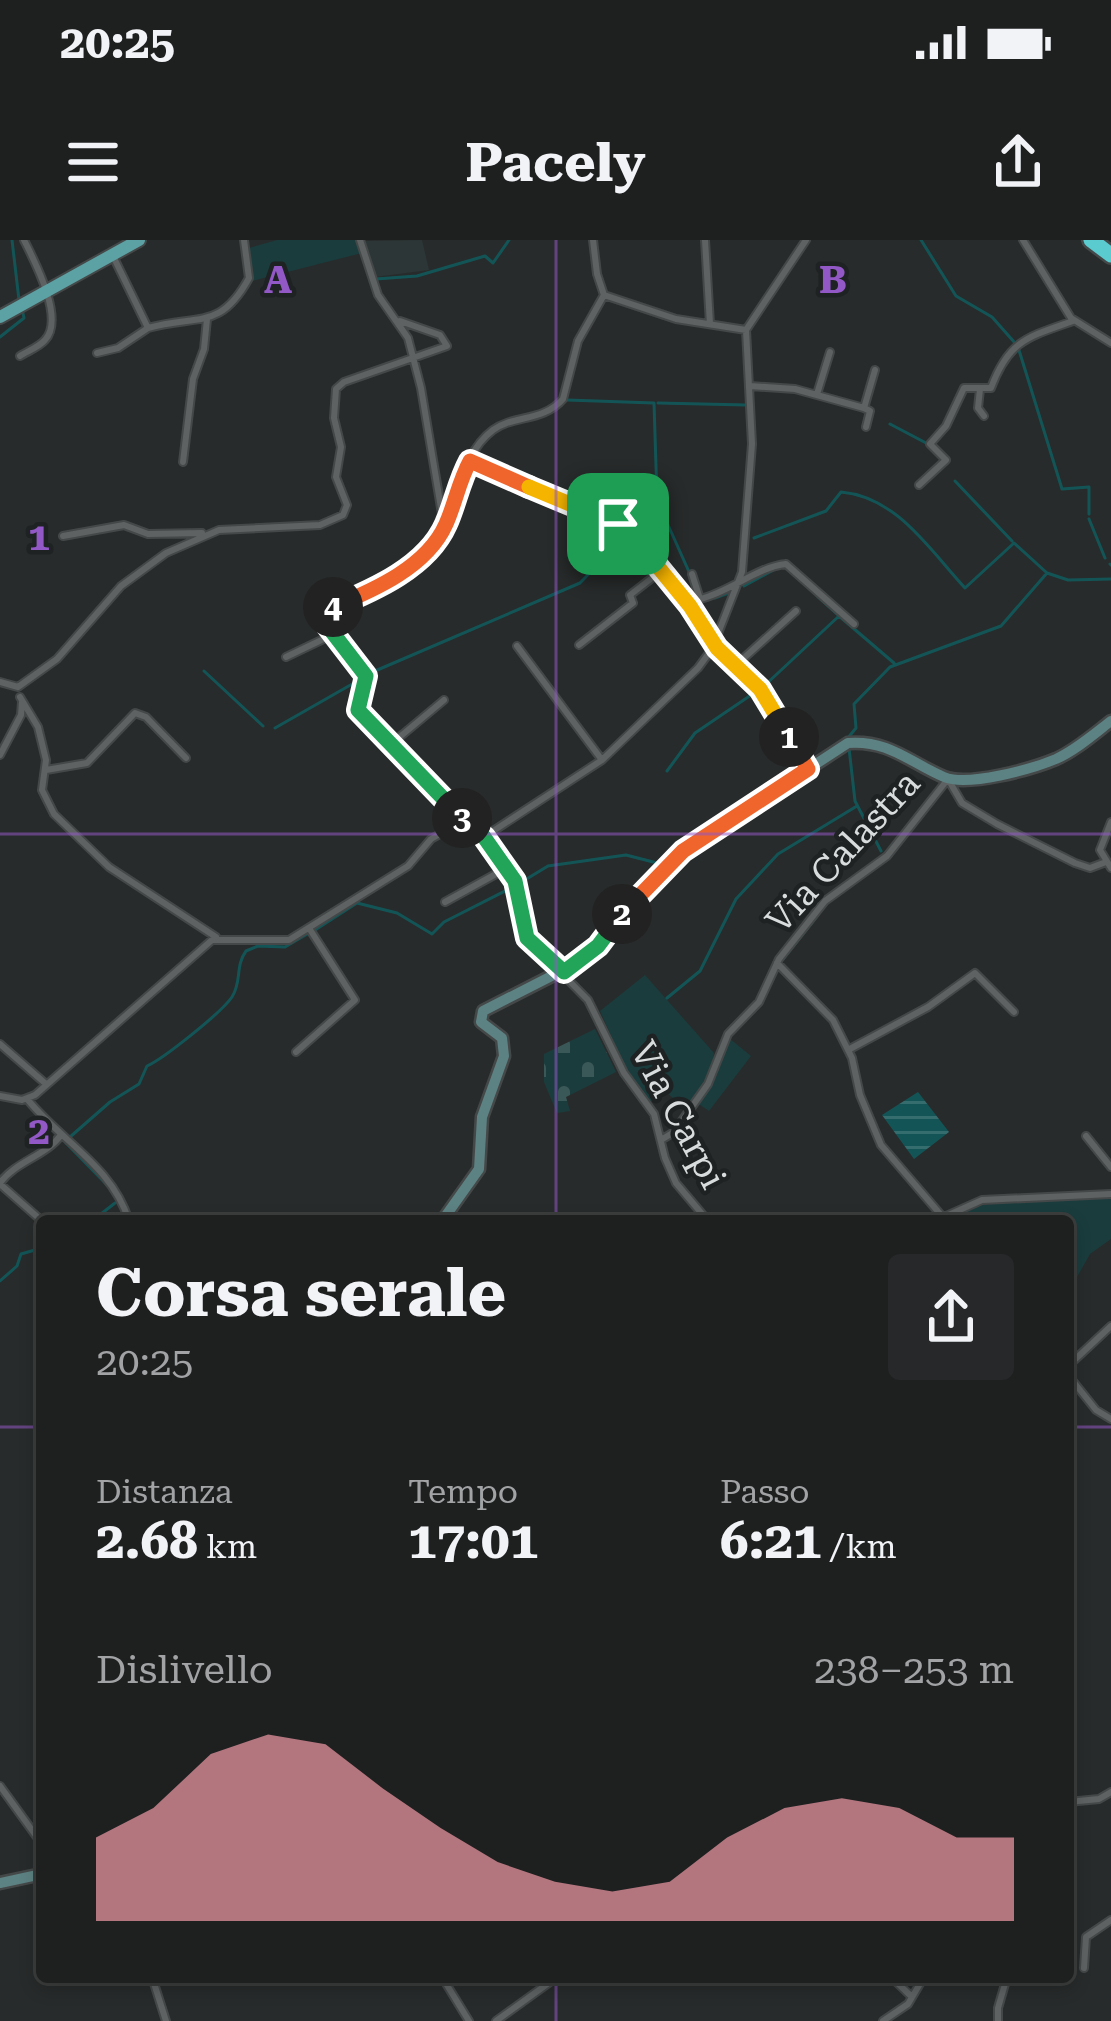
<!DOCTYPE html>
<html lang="it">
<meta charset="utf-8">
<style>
:root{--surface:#1e2020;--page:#262829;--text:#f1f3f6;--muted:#a1a3a5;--line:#3c3e3e;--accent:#f39aa7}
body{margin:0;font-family:"Roboto Serif",serif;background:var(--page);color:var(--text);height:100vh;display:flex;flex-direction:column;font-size:45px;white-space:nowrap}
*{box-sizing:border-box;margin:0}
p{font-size:39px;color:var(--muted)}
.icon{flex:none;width:66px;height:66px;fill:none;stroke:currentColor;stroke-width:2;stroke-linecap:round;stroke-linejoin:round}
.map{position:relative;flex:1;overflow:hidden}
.side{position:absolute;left:36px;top:975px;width:1038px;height:768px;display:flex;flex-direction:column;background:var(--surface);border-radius:12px;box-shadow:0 6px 18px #0003,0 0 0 3px var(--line)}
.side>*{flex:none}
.pin{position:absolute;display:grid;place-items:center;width:102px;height:102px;color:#fff;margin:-51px;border-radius:24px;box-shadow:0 6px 18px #0006}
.km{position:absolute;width:60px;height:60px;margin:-30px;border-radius:50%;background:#222;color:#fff;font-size:33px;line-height:60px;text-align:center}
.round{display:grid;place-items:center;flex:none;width:126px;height:126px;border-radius:12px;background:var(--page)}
.summary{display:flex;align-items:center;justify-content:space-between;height:204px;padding:0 60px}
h1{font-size:66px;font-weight:700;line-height:90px}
.stats{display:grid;grid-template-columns:repeat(3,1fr);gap:18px;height:204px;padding:12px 60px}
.stats div{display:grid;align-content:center}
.stats b{font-size:51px;font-weight:700}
.stats small{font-size:33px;font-weight:400}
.stats p{font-size:33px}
.chart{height:336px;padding:24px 60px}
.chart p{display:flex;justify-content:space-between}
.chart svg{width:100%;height:216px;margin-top:12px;fill:var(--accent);opacity:.7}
.status{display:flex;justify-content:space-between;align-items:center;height:84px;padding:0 60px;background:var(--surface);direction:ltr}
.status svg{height:33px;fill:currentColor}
header{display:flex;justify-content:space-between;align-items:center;height:156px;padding:0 60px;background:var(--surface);font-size:54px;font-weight:700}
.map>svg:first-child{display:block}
.built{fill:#2c3636}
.green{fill:#1a3c3d}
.cemetery{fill:url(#cemetery-stones)}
.water{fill:url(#water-rules)}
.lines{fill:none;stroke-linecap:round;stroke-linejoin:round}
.stream{stroke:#135557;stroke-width:3}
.street-casing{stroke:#444848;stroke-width:10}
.secondary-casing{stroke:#444848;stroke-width:15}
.primary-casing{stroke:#444848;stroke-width:16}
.highway-casing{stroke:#444848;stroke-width:20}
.street{stroke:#5e6262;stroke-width:6}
.secondary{stroke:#5d8283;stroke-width:10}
.primary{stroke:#5ca2a4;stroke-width:12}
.highway{stroke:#5accd0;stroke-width:15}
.split-1-casing{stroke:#fff;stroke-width:24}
.split-2-casing{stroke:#fff;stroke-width:24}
.split-3-casing{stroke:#fff;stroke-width:24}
.split-4-casing{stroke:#fff;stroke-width:24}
.split-5-casing{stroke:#fff;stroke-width:24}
.split-6-casing{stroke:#fff;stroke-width:24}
.split-1{stroke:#f5b400;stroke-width:15}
.split-2{stroke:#f0652b;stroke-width:15}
.split-3{stroke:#22a559;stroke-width:15}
.split-4{stroke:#22a559;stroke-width:15}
.split-5{stroke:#f0652b;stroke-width:15}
.split-6{stroke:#f5b400;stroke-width:15}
.grid{fill:none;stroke:#9258c6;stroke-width:3;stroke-opacity:0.55}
.labels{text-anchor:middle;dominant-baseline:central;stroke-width:9;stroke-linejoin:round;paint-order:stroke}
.street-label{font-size:36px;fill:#d9dcdc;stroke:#1e2222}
.grid-label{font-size:39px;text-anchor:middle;font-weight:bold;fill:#9258c6;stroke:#1e2222;stroke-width:9;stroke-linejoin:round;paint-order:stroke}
</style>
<div class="status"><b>20:25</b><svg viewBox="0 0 49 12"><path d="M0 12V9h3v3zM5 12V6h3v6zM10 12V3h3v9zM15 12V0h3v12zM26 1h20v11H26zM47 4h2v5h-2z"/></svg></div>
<header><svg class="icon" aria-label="menu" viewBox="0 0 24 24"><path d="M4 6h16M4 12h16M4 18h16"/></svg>Pacely<svg class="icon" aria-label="share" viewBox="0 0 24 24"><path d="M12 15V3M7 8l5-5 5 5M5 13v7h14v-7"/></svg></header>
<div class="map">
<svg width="1111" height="1781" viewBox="0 0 1111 1781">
<defs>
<pattern id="cemetery-stones" width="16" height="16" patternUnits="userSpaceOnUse" patternTransform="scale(3)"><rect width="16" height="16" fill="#1a3c3d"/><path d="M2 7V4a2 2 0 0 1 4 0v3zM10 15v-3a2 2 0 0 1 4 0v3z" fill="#3b5858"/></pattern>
<pattern id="water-rules" width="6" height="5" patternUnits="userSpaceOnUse" patternTransform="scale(3)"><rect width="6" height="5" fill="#135557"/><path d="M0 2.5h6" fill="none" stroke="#356d6f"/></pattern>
</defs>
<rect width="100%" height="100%" fill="#282b2b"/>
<path class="built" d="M422,0L429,30L375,37L365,1Z"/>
<path class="green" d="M277,0H358L362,13L252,41L249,8Z
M645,735L714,813L712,828L687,870L666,852L649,863L626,829L600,771Z
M729,798L751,816L709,871L697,863L717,835Z
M1111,953V999L1090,1014L1068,1053V981H944L983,965Z"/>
<path class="cemetery" d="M595,789L616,832L566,857L570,871L557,873L544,842V814Z"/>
<path class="water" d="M918,852L949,892L914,919L882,875Z"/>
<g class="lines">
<path class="stream" d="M12,0L19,60
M921,0L956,56L992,77L1015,103
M376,39L417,36L485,16L493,23L509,0
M0,97L24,78L22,69
M1018,107L1062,249L1089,247V274
M567,160L654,163L657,258
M658,163L746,165
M890,184L928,204
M955,241L1012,301
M664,276L690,334
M1089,279L1105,318
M754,298L826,271L841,252C897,257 929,309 965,348L1014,303L1047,333
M640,300L669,290
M1110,324L1111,325
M692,343L694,356L699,361
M744,346L779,327
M818,357L838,375
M715,358L734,351
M204,431L263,486
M368,434L580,343L617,305L632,301
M763,447L839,376L894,423
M275,488L361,439
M847,499L856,488L854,464L890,427L1001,386L1047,333L1068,340L1111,339
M849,508L855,561L881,611
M667,531L695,493L757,451
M520,643L548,626L626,615L661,624
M315,690L357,663L397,673L432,694L444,682L513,647
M783,719L818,675
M667,758L700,731L736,659L778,614L857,566
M70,897L110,862L139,844L147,826C163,819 221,773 232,757C242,742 235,726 246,711L258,706L285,707L309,693
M66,903L109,947
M92,981L115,963
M0,1041L17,1026L21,1014L42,1008"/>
<defs>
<path id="street" d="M360,0L378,55L408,98L421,148L442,274L430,307L420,318L387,342L326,370L324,377L366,436L358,469L484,597L507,628L515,641L527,698L588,760L624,833L654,874L665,918L676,943L708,981
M705,0L710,84
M1023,0L1071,78L1111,103
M112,14L148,88C198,74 220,91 249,38L244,0
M604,55L676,79L746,90
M97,113L118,108L148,88
M20,116C28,111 39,107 45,100C65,79 35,22 24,0
M750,146L795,149L864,168
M980,149L978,168L984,176
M817,154L830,112
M866,187L870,171L864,168L875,130
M470,221L618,284L632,295L690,366L717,408L760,449L809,529
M183,222L193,139L204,109L207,79
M919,245L946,220L930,204L946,186L964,148H991C1009,100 1028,97 1073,81
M63,296L124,285L148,294L202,293
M437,301C458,267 459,215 493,190C513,175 543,182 563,159L578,101L604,55L597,34L593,0
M692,334L700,359C730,352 757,327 786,324L854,384
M579,405L633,363L630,355L661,331
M517,406L602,520
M286,417L334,394
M735,426L796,371
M0,442L18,447
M18,447L57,419L121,346L166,313L219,290L320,285L343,275L347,265L336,237L341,207L334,178L336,149L344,142L447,106L440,95L400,81
M20,457L38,487L46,520L42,550L54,574L109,627L216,697
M390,505L444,460
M0,515L21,475L22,462
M46,530L87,523L135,473L146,477L186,518
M1111,582L1100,610L1111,628
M484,597L602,520L698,428L712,409L742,332L752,204L746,90L806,0
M445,662L505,629
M777,723L833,780L852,818L860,855L881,905L941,975
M0,804L46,844
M848,810L928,767L975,733L1014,772
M296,812L355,760L309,688
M0,856L22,860L35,855L212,700H289L408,626L431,599L465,580
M28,860C62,902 112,926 129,981
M1086,896L1111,927
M661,900L674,892L708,844L728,794L759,762L779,719L825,661L887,616L948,539L962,563L997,584L1075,623L1090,628L1106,622
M0,943C16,921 46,916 61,895
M0,944L42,981
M935,981L982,960L1111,954
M1068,1126L1111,1086
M1068,1135L1096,1170L1111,1179
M0,1546L42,1604
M1068,1562L1099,1559L1111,1552
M1084,1728L1086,1697L1111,1680
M152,1737L166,1781
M442,1737L469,1781
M891,1737L912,1757
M496,1781L557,1737
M883,1781L908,1764L924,1737
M998,1781V1768L1007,1737"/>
<path id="secondary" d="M442,981L479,929L482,877L504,816L502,798L481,782L483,771L581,721L598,706L641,650L683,611L848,503C889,500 909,522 944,537C968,547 1032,529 1056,519C1076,510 1094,494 1111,481
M0,1643L42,1634"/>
<path id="primary" d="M0,77L139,0"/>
<path id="highway" d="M1091,0L1111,15"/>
</defs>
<use href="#street" class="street-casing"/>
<use href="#secondary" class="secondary-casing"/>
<use href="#primary" class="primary-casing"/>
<use href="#highway" class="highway-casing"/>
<use href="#street" class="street"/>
<use href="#secondary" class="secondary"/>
<use href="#primary" class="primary"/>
<use href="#highway" class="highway"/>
</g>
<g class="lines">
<defs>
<path id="split-1" d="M618,284L632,295L690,366L717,408L760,449L789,497"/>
<path id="split-2" d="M622,674L683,611L808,529L789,497"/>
<path id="split-3" d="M462,578L484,597L515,641L527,698L564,732L598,706L622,674"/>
<path id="split-4" d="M333,367L323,372L326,384L366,436L358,470L462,578"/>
<path id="split-5" d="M333,367C374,350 427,327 446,284C455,264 459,241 470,221L529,247"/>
<path id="split-6" d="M529,247L618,284"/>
</defs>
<use href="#split-1" class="split-1-casing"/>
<use href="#split-2" class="split-2-casing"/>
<use href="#split-3" class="split-3-casing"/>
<use href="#split-4" class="split-4-casing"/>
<use href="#split-5" class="split-5-casing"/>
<use href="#split-6" class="split-6-casing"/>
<use href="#split-1" class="split-1"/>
<use href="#split-2" class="split-2"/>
<use href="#split-3" class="split-3"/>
<use href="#split-4" class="split-4"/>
<use href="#split-5" class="split-5"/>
<use href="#split-6" class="split-6"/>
</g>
<path class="grid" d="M556,0V981M0,594H1111M0,1187H42M1068,1187H1111M556,1737V1781"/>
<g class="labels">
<g class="street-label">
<text transform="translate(843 612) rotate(-47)">Via Calastra</text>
<text transform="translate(678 875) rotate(62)">Via Carpi</text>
</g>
</g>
<g class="grid-label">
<text x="278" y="53">A</text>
<text x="833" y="53">B</text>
<text x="39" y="310">1</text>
<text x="39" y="904">2</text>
</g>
</svg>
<div class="pin" style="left:618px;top:284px;background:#1e9e55"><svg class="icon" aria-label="arrive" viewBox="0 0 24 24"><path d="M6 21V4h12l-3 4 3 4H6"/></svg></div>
<b class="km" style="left:789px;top:497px">1</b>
<b class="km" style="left:622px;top:674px">2</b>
<b class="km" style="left:462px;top:578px">3</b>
<b class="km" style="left:333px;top:367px">4</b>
<section class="side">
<div class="summary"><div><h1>Corsa serale</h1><p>20:25</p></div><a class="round"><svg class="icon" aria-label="share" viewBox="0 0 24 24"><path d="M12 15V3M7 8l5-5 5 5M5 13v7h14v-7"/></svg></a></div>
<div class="stats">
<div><p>Distanza</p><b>2.68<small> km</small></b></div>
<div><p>Tempo</p><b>17:01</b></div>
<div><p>Passo</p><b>6:21<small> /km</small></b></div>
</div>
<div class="chart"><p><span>Dislivello</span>238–253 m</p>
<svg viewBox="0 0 160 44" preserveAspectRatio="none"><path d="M0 44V27L10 21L20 10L30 6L40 8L50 17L60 25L70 32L80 36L90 38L100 36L110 27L120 21L130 19L140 21L150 27L160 27V44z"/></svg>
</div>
</section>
</div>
